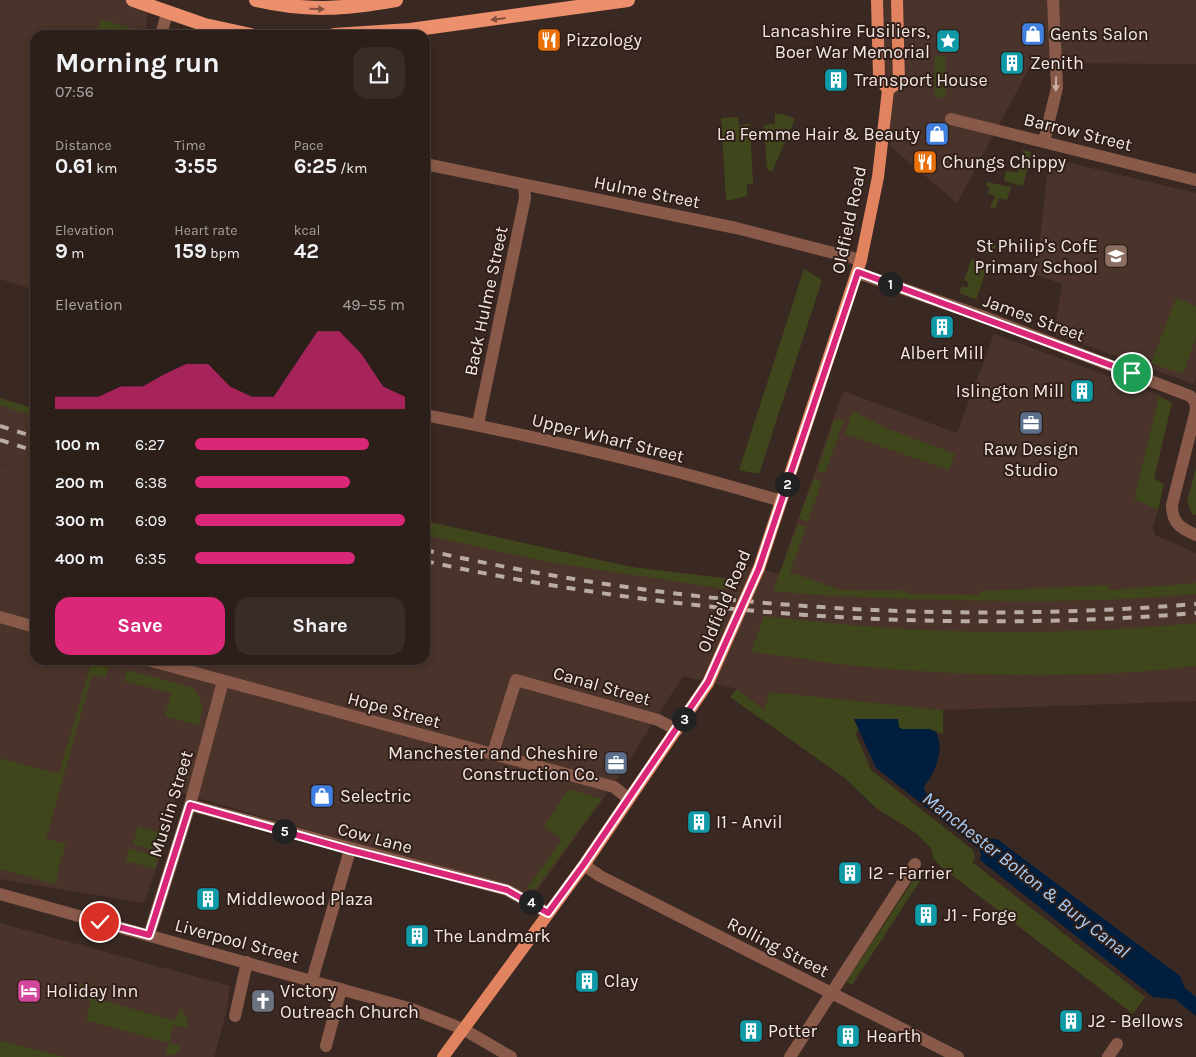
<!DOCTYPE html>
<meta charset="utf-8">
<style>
:root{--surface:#2c1f1a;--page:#382c27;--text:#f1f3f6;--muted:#a6a2a2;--line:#483d39;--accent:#db2777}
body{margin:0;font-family:Karla,sans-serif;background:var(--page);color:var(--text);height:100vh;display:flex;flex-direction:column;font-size:19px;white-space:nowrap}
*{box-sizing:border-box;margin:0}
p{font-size:16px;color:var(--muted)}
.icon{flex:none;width:28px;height:28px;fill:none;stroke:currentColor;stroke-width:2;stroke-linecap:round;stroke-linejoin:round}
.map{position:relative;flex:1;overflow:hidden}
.drawer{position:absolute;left:30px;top:30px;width:400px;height:635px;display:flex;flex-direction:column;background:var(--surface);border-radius:15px;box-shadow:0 2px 8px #0003,0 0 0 1px var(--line)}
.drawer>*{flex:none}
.pin{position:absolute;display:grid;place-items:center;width:42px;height:42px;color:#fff;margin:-21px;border:2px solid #fff;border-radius:50%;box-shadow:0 1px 5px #0007}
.km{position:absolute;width:25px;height:25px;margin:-12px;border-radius:50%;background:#222;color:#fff;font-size:14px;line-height:25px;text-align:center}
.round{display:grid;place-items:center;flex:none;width:52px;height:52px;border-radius:15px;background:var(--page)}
.overview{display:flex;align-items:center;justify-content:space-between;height:85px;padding:0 25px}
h1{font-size:28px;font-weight:700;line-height:38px}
.metrics{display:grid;grid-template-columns:repeat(3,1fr);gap:8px;height:85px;padding:5px 25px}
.metrics div{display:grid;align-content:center}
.metrics b{font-size:21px;font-weight:700}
.metrics small{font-size:14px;font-weight:400}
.metrics p{font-size:14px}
.chart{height:140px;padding:10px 25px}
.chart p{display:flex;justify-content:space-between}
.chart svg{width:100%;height:90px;margin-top:5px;fill:var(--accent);opacity:.7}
.primary-button{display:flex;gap:10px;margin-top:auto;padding:10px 25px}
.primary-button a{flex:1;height:58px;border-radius:15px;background:var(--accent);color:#fff;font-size:20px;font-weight:700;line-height:58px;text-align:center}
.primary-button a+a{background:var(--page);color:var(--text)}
ul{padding:0 25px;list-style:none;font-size:16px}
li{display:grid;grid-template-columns:80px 60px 1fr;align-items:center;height:38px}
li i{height:12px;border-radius:6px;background:var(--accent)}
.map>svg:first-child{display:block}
.built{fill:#49332a}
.green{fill:#40461b}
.water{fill:#001f3f}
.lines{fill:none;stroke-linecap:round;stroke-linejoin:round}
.minor{stroke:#895a49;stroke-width:12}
.tertiary{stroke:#895a49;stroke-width:12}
.primary{stroke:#e2835f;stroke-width:12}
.trunk{stroke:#ec8f6c;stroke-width:14}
.rail{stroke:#b9aba6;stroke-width:4;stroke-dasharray:9 9;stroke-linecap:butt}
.primary-bridge{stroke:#e2835f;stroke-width:12}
.oneway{fill:#85513e}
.oneway2{fill:#c9afa5}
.route-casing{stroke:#fff;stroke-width:10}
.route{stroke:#db2777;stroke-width:6}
.labels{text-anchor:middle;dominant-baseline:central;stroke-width:4;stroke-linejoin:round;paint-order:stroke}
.poi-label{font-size:18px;fill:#f3e7e3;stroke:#301f19;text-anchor:start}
.street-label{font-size:18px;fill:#f3e7e3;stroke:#301f19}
.water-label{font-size:19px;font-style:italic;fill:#a7cef8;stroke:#301f19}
</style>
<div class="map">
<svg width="1196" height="1057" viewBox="0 0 1196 1057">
<rect width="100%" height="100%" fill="#3a2922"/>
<path class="built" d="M0,0H148L146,35H35V290L0,279Z
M871,0H1196V64L1032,63L957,203L891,147Z
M1049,158L1196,193V378L1194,384L1054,334L1062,284L1031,273L1040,238Z
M994,334L1160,395L1134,499L1158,510L1153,528L1155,535L1196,553V701L943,710L770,693L764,711L737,689L683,676L618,778L534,895L177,792L168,835L144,903L0,879V464L12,467L0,463V398L35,409V660H425V521L631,567L729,579L736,563L779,574L843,391L957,433Z
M0,923L230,986L226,1013L214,1057H66L0,1041Z"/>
<path class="green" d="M101,19L137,30L140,35H119L98,29Z
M945,56L946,97H935L934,57Z
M775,114H783L795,119L772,172L767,169L764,125L775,124Z
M738,117L739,125L750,124L753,184H747V196L726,201L721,118Z
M1023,150L1031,152L1023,186L1004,181L1006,171L1018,173Z
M987,182L1011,187L1007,200L999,198L995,209L990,207L995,196L988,193L990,188L986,186Z
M979,238L996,245L992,255L975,248Z
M972,258L988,265L977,297L978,300L959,293L962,286L967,288L969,282L964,280Z
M804,269L822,280L759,474L739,470Z
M1176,298L1196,306V338L1183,374L1151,363Z
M1159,396L1172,403L1154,479L1164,484L1158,510L1134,499Z
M0,398L35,409V417L0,405Z
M852,411L886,428L955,454L949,470L845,434Z
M840,418L844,420L825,473L817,471L834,421Z
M1196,468V515L1192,514L1187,501Z
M814,478L822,481L808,522L799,518Z
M425,521L631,567L730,579L726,589L548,562L425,535Z
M798,524L806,527L790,572L840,590L907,591L910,594L978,595L981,591L1108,585L1110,590L1196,583V594C1111,602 1025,602 941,600C884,598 829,597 773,591Z
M764,616C802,620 840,625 878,627C983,635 1091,633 1196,623V666C1091,679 984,677 879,668C836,665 794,657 751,652Z
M92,660L109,664L105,678L92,675L46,839L66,844L56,876L59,877L58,881L54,884L0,869V758L59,774Z
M127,670L194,688L203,706L199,726L165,716L171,693L124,681Z
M737,689L764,710L770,692L943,710V734L930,729H902L899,728L897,719H854L859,730L855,732L871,770L973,850L975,858L972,862L1145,997L1133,1014L940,866L933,858L931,848L916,833L876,808L845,778L730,697Z
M568,789L602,799L535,890L528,887L562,839L544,827Z
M138,826L168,835L162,853L133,844Z
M129,848L158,857L155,869L126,861Z
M922,867L927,870L852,985L846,982Z
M83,983H91L87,996L176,1021L180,1008L188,1019L186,1028L174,1025L169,1042L181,1047L176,1054L166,1056L169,1043L86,1020L91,1001L75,996L79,986Z
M0,1041L66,1057H0Z"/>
<path class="water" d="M854,719H898L899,727L902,729H930L936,732C945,751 935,772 924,787L925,792L985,839H997L1180,976L1185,988L1196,997V1016L1175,999L1153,997L1148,993L980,860L981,854L979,849L876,768Z"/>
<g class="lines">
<path class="minor" d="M161,35L167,13
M951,119L1196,180
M1044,141L1057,88L1053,0
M425,164L736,228L861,260
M858,273L987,318L1190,396L1195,401L1196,410L1172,505C1172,523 1180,528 1196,535
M425,415C544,438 665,466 781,501
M478,424L525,198L524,185
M0,617L35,627
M148,660L614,787L629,799
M493,753L516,680L658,720L677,730
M190,805L507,890L548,913
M584,865L600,876L958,1057
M149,935L190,805L223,681
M312,980L350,850
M235,1016L247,962
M326,1046L341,989
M790,1057L915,864
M1108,1057L1117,1044"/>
<path class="tertiary" d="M0,894L412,1009L463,1029L511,1057"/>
<path class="primary" d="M888,90L899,82L897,0
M759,568L861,260L878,177L888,90L879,77L877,0
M443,1057L584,865L708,683"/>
<path class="trunk" d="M133,0L205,25L251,35
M256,0C308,12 344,9 396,0
M334,35L410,30L628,0"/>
<path class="rail" d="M0,426L35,437
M0,440L35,451
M425,550C676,607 940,625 1196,604
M425,561C672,615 944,634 1196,613"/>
<path class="primary-bridge" d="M708,683L759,568"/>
</g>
<defs><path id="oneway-solid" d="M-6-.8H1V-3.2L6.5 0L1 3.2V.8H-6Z" transform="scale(1.25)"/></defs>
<g class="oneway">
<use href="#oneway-solid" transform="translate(317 9) rotate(2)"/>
<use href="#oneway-solid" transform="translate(498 19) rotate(173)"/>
</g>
<use class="oneway2" href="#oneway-solid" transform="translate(1056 84) rotate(91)"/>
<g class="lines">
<defs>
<path id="route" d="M100,922L149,935L190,805L350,850L507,890L548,913L584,864L708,682L759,568L858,272L1132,373"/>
</defs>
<use href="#route" class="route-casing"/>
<use href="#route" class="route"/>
</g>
<defs>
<symbol id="shop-square" viewBox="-11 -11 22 22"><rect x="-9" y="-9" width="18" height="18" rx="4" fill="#3f7fe0" stroke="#301f19"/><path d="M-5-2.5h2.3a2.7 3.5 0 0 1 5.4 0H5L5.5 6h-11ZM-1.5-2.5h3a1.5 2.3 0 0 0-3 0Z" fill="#fff"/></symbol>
<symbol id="restaurant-square" viewBox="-11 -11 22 22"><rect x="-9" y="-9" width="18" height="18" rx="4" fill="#e8710a" stroke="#301f19"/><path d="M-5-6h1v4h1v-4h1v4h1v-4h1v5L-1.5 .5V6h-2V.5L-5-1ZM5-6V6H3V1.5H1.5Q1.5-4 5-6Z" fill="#fff"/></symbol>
<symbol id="sight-square" viewBox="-11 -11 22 22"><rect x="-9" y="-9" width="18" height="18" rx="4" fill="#0f9aa8" stroke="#301f19"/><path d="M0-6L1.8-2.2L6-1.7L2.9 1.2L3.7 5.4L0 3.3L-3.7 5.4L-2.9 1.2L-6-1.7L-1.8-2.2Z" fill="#fff"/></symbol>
<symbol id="building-square" viewBox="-11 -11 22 22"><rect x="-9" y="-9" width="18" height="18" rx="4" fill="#0f9aa8" stroke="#301f19"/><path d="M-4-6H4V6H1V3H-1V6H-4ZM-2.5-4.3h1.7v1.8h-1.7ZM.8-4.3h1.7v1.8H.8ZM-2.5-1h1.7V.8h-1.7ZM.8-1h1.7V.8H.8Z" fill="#fff"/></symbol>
<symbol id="school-square" viewBox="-11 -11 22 22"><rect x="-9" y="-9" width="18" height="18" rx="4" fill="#8d6e63" stroke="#301f19"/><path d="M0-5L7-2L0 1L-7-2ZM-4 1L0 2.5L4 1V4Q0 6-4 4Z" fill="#fff"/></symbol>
<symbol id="office-square" viewBox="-11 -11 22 22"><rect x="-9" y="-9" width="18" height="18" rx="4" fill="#5c6f8a" stroke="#301f19"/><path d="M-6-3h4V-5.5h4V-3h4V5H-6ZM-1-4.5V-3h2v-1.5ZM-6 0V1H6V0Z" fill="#fff"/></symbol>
<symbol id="hotel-square" viewBox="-11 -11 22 22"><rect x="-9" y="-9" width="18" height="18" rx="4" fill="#d1479c" stroke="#301f19"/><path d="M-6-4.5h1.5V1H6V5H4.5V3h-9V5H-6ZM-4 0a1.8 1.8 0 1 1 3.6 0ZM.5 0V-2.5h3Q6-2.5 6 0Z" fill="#fff"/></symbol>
<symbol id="church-square" viewBox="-11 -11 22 22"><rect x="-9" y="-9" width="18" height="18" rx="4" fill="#6b7280" stroke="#301f19"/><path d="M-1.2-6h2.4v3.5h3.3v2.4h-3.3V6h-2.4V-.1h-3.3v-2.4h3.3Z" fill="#fff"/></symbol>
</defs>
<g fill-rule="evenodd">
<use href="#shop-square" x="1019" y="20" width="28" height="28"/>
<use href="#restaurant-square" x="535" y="26" width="28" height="28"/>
<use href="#sight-square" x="934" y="27" width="28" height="28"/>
<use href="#building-square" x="998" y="49" width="28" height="28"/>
<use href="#building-square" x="822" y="66" width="28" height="28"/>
<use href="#shop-square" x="923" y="120" width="28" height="28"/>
<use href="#restaurant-square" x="911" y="148" width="28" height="28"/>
<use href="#school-square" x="1102" y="242" width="28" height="28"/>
<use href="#building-square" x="928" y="313" width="28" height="28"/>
<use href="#building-square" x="1068" y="377" width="28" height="28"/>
<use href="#office-square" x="1017" y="409" width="28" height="28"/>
<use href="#office-square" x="602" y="749" width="28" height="28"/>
<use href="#shop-square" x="308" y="782" width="28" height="28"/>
<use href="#building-square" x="685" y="808" width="28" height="28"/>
<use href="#building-square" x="836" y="859" width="28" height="28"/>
<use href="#building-square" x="194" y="885" width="28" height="28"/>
<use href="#building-square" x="912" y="901" width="28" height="28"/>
<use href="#building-square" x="403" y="922" width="28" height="28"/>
<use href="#building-square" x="573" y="967" width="28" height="28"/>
<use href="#hotel-square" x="15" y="977" width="28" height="28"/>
<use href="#church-square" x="249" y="987" width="28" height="28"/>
<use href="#building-square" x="1057" y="1007" width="28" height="28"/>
<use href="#building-square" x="737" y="1017" width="28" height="28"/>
<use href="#building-square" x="834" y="1022" width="28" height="28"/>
</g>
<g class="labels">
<g class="poi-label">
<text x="930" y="31" text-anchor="end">Lancashire Fusiliers,<tspan x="930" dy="21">Boer War Memorial</tspan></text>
<text x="1050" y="34">Gents Salon</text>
<text x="566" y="40">Pizzology</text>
<text x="1030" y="63">Zenith</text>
<text x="854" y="80">Transport House</text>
<text x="920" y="134" text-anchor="end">La Femme Hair &amp; Beauty</text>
<text x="942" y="162">Chungs Chippy</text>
<text x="1098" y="246" text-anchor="end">St Philip's CofE<tspan x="1098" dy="21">Primary School</tspan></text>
<text x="942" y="353" text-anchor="middle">Albert Mill</text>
<text x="1064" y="391" text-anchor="end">Islington Mill</text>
<text x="1031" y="449" text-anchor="middle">Raw Design<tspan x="1031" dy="21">Studio</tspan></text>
<text x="598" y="753" text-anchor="end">Manchester and Cheshire<tspan x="598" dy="21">Construction Co.</tspan></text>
<text x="340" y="796">Selectric</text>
<text x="716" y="822">I1 - Anvil</text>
<text x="868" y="873">I2 - Farrier</text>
<text x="226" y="899">Middlewood Plaza</text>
<text x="944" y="915">J1 - Forge</text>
<text x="434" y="936">The Landmark</text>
<text x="604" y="981">Clay</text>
<text x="46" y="991">Holiday Inn</text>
<text x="280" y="991">Victory<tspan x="280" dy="21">Outreach Church</tspan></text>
<text x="1088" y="1021">J2 - Bellows</text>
<text x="768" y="1031">Potter</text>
<text x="866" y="1036">Hearth</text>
</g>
<g class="street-label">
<text transform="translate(1078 132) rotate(14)">Barrow Street</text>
<text transform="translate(647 192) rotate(11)">Hulme Street</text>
<text transform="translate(849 220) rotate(-78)">Oldfield Road</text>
<text transform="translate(486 301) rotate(-78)">Back Hulme Street</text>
<text transform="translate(1034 318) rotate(20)">James Street</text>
<text transform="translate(608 438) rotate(14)">Upper Wharf Street</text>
<text transform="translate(724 601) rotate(-67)">Oldfield Road</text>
<text transform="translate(602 686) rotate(16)">Canal Street</text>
<text transform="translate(394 710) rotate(15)">Hope Street</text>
<text transform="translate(171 804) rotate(-73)">Muslin Street</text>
<text transform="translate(375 838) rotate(15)">Cow Lane</text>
<text transform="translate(237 941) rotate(15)">Liverpool Street</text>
<text transform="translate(778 947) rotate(27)">Rolling Street</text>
</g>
<g class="water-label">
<text transform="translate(1026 875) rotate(38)">Manchester Bolton &amp; Bury Canal</text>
</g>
</g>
</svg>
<div class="pin" style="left:1132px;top:373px;background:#1e9e55"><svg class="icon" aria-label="arrive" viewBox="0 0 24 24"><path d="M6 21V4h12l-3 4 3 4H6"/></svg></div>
<div class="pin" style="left:100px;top:922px;background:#d93025"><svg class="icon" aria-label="check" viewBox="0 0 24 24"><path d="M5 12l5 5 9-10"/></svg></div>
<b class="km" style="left:890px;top:284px">1</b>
<b class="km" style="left:787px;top:484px">2</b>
<b class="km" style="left:684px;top:719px">3</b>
<b class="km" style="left:531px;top:902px">4</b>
<b class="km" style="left:284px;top:831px">5</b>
<section class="drawer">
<div class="overview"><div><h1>Morning run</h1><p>07:56</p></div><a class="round"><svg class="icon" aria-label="share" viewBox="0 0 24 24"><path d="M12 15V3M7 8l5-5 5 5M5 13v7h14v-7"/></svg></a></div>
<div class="metrics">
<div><p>Distance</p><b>0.61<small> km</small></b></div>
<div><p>Time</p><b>3:55</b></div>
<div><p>Pace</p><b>6:25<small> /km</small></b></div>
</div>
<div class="metrics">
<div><p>Elevation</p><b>9<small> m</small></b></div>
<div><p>Heart rate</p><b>159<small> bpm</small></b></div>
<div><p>kcal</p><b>42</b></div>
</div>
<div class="chart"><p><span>Elevation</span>49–55 m</p>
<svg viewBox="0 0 160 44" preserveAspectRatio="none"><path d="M0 44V38L10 38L20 38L30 33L40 33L50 27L60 22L70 22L80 33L90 38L100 38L110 22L120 6L130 6L140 17L150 33L160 38V44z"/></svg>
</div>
<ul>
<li><b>100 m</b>6:27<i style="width:83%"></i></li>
<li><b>200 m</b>6:38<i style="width:74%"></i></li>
<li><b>300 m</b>6:09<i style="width:100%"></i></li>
<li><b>400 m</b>6:35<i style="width:76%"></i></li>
</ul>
<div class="primary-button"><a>Save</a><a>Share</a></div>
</section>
</div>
